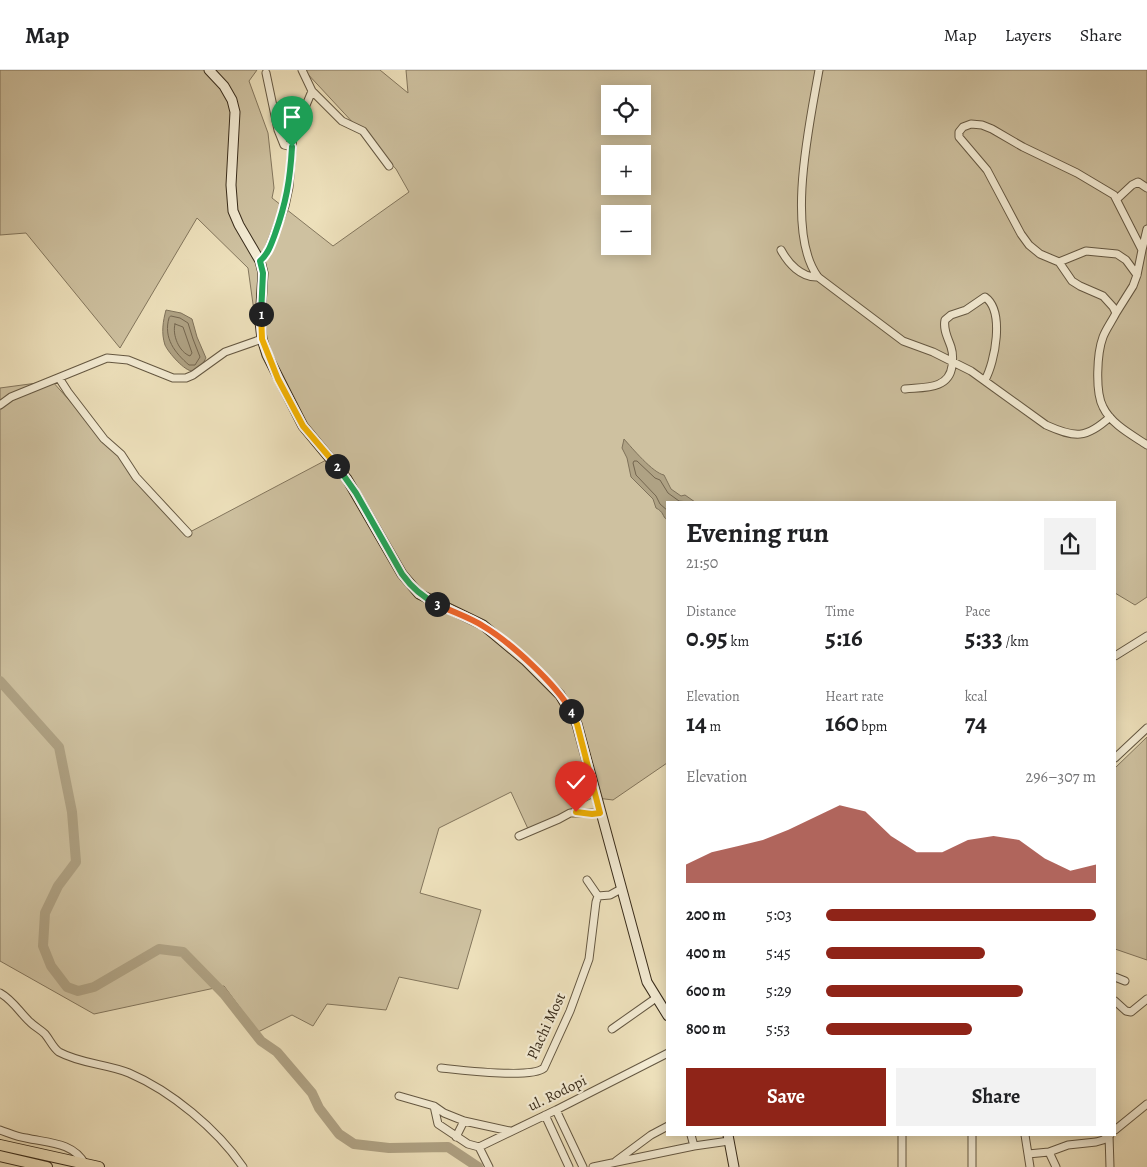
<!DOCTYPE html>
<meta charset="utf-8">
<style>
:root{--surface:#fff;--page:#f2f2f2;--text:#202124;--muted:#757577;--line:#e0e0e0;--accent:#8f2418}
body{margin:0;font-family:Alegreya,serif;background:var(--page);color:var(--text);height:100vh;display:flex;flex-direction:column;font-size:19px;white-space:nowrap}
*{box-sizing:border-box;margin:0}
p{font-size:16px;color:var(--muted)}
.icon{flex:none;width:28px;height:28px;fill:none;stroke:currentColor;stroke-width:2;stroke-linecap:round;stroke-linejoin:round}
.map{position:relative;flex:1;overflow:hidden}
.details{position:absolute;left:666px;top:431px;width:450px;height:635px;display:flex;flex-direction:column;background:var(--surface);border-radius:0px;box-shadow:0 2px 12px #0003}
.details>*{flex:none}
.controls{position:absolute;left:601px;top:15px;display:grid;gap:10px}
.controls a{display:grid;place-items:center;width:50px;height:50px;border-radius:0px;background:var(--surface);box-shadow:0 2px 12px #0003;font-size:25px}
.pin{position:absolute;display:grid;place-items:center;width:42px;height:42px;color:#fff;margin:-51px -21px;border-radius:50% 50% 50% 0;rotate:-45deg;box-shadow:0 0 5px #0007}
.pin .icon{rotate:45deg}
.km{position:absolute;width:25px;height:25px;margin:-12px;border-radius:50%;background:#222;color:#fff;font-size:14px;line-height:25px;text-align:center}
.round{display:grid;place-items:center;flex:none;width:52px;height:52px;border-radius:0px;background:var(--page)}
.headline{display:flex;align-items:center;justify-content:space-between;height:85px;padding:0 20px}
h1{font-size:28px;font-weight:700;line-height:38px}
.figures{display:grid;grid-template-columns:repeat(3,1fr);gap:8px;height:85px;padding:5px 20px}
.figures div{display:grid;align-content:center}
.figures b{font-size:25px;font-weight:700}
.figures small{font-size:14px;font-weight:400}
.figures p{font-size:14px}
.chart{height:140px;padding:10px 20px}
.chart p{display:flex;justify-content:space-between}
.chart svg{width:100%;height:90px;margin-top:5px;fill:var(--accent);opacity:.7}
.button{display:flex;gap:10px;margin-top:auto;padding:10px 20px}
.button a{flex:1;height:58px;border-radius:0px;background:var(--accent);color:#fff;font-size:20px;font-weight:700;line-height:58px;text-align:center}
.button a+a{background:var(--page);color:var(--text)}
ul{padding:0 20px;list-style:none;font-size:16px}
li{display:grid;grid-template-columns:80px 60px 1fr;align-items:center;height:38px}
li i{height:12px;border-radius:6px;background:var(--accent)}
header{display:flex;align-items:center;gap:30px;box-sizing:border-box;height:70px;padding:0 25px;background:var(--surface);border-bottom:1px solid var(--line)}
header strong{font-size:24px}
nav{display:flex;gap:28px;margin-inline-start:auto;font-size:18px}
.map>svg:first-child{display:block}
.green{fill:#cec1a0;stroke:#83765d;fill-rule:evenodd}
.water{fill:#afa284;stroke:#7f725a}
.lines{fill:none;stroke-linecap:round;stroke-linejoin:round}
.shore{stroke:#74664f;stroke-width:1}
.river{stroke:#afa284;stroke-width:10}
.street-casing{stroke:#655842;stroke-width:9}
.secondary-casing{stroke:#382b1a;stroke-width:11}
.primary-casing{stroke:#382b1a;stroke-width:12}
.street{stroke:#f3ebd3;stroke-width:7}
.secondary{stroke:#f3ebd3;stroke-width:9}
.primary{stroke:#ede0bb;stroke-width:10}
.split-1-casing{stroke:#fff;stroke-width:10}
.split-2-casing{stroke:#fff;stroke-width:10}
.split-3-casing{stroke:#fff;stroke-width:10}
.split-4-casing{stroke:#fff;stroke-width:10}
.split-5-casing{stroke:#fff;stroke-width:10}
.split-1{stroke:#22a559;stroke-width:6}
.split-2{stroke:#f5b400;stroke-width:6}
.split-3{stroke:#22a559;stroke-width:6}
.split-4{stroke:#f0652b;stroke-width:6}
.split-5{stroke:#f5b400;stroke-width:6}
.labels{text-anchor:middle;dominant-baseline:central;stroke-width:4.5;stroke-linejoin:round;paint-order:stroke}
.street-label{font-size:15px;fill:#382b1a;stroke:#f3ebd3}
</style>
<header>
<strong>Map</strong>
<nav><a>Map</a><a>Layers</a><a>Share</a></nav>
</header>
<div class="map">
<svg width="1147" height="1097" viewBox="0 0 1147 1097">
<rect width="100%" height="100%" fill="#ede0bb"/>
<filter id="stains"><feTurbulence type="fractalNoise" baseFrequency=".004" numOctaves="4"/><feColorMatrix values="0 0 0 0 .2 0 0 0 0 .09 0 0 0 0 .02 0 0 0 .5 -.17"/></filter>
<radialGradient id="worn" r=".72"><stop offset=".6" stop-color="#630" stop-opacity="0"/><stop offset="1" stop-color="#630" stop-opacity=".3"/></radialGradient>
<path class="green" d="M0,0H257L249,11L268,63L274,118L272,128L333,176L409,122L396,99L304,0H380L408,23L406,0H1147V527L1135,535L1115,523V432H668L667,693L613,730L597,728L581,672L592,728L529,761L511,722L439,758L420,823L481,840L458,919L399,907L386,940L327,934L313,956L292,945L258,962L224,916L94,944L0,891V318L52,311L188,463L330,388L303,356L258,270L248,198L197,148L120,278L26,163L0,165ZM610,24H642V56H610ZM610,84H642V116H610ZM610,144H642V176H610Z
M1147,667V890L1115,879V698Z"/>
<path class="water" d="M166,240L181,243L192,249L197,267L206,288C203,293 200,300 193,301C185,302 168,282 165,275C161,263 163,251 166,240Z
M624,369C632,378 653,403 664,405L671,419L681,426L685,425L695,432H668L667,450C662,446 664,442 656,438L653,429L631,407L627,388L622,378Z"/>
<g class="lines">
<path class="shore" d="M171,246L180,248L188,253L193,269L200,287L195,295H189C175,283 163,268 169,248Z
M175,254L183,257L192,283L190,286C179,282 172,265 175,254Z
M668,441L660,434L656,426L636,405L633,393L634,391H637L655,408L660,410L668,423L679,431L688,432"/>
<path class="river" d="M0,611L59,677L72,742L76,792L58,816L45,843L43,876L51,896L67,917L78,921L94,917L159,879L183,882L224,924L261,971L277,982L312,1023L319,1038L339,1064L354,1074L389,1078L448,1077L478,1097"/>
<defs>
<path id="street" d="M819,0C810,52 785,162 818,207L903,271L933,282L971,301L1046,355C1075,368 1086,369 1110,347
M266,3L278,60L284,75L292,77
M312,21L342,51L363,61L389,96
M1117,129L1132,115L1138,112L1147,118
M781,180C788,193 801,208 818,207
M1142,180L1147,159
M260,191L268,181L285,136L289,117L293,66L312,21L302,0
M1059,192L1086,181L1117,184L1126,190L1137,205
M1116,243L1133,216L1137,205L1142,180L1114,125L1077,103L1023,77L992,59L982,55L971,54L963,57L959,62V67L987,100L1021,164L1029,175L1040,184L1059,192L1072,211L1080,216L1103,226L1113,237L1116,243C1112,251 1106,259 1103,267C1097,283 1095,322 1103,337C1111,354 1132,365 1147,375
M59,308L68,322L104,369L121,384L136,407L188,463
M905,319C923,317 949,320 952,296C953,289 953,283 951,277C948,268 943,260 945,250L951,245L966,240L985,227C1005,241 995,292 985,310
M0,335L11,327L107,288L128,290L173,308H186L193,305L225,282L262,269
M1115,586L1147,566
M1115,688L1147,658
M519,766L559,749L570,743H601
M587,810L598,826L610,825L621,819
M1115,907L1125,911
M0,923C13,930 20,943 30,952C35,957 41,960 45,964C50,970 53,978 59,982C81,994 107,994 129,1003C171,1021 217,1059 243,1097
M1115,931L1126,941L1131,942L1147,929
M612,959L656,928
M441,998C460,1000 531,1009 544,998L570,941L589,889L596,832L598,826
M399,1026L434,1036L444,1043L464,1051L510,1061
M434,1036L438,1054L468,1074L479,1077
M556,1040L583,1097
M545,1045L569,1097
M0,1060C9,1063 17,1067 26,1068C48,1073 73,1072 85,1094
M1115,1060L1147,1034
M691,1065L694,1076
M1025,1065L1030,1097
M1109,1065L1110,1097
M456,1067L464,1051
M1049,1082L1056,1097
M1028,1084L1049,1082L1068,1075L1096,1072L1103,1070L1110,1065
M616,1091L651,1065L668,1056
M489,1097L479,1077L556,1040L668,983
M593,1097L694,1076L729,1071
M902,1097V1065
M972,1097V1065"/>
<path id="secondary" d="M209,0L224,16L232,30L235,42L231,115L233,141L239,155L260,191L263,203L260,252L262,269L267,285L303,356L347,409L402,504L419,524L483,555L526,591L560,625L577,654L647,912L668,946
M728,1065L734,1097"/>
<path id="primary" d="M0,1075L99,1097
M0,1086L47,1097"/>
</defs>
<use href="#street" class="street-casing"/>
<use href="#secondary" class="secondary-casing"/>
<use href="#primary" class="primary-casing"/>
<use href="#street" class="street"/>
<use href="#secondary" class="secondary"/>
<use href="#primary" class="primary"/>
</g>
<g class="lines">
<defs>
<path id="split-1" d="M261,244L263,203L260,191C268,184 271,175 275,164C286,133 290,111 292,77"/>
<path id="split-2" d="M261,244L262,269L278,309L303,356L337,396"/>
<path id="split-3" d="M337,396L356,423L402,504C412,518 422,527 437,534"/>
<path id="split-4" d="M437,534C452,542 469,547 483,556C510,572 556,614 571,641"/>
<path id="split-5" d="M571,641L577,654L600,743L592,744L576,742"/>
</defs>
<use href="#split-1" class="split-1-casing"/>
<use href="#split-2" class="split-2-casing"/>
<use href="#split-3" class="split-3-casing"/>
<use href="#split-4" class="split-4-casing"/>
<use href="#split-5" class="split-5-casing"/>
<use href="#split-1" class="split-1"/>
<use href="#split-2" class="split-2"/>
<use href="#split-3" class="split-3"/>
<use href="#split-4" class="split-4"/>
<use href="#split-5" class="split-5"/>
</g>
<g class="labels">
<g class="street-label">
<text transform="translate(546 956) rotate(-65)">Plachi Most</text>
<text transform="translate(557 1023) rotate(-26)">ul. Rodopi</text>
</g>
</g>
<rect width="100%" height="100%" filter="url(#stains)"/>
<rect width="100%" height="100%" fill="url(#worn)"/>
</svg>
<div class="controls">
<a><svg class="icon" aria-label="locate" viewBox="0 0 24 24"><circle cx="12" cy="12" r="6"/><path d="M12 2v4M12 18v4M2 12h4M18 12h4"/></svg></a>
<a>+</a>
<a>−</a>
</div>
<div class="pin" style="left:292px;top:77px;background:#1e9e55"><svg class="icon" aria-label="arrive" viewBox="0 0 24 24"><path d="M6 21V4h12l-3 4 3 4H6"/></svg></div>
<div class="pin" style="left:576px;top:742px;background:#d93025"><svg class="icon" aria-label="check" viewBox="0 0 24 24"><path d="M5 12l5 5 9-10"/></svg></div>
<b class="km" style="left:261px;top:244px">1</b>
<b class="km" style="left:337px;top:396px">2</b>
<b class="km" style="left:437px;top:534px">3</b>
<b class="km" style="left:571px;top:641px">4</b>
<section class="details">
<div class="headline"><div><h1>Evening run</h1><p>21:50</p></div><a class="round"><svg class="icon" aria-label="share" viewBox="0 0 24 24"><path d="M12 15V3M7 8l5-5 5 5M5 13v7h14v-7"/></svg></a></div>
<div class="figures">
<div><p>Distance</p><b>0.95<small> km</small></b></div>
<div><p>Time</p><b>5:16</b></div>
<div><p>Pace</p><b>5:33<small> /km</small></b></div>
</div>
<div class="figures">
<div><p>Elevation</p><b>14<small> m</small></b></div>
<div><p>Heart rate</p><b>160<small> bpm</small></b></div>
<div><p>kcal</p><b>74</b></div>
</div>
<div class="chart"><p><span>Elevation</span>296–307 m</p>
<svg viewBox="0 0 160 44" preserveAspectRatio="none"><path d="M0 44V35L10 29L20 26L30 23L40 18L50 12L60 6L70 9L80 21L90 29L100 29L110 23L120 21L130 23L140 32L150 38L160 35V44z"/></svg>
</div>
<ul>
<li><b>200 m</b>5:03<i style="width:100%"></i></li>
<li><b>400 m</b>5:45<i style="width:59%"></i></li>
<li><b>600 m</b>5:29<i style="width:73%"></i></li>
<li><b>800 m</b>5:53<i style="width:54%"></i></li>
</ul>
<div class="button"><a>Save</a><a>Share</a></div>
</section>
</div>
